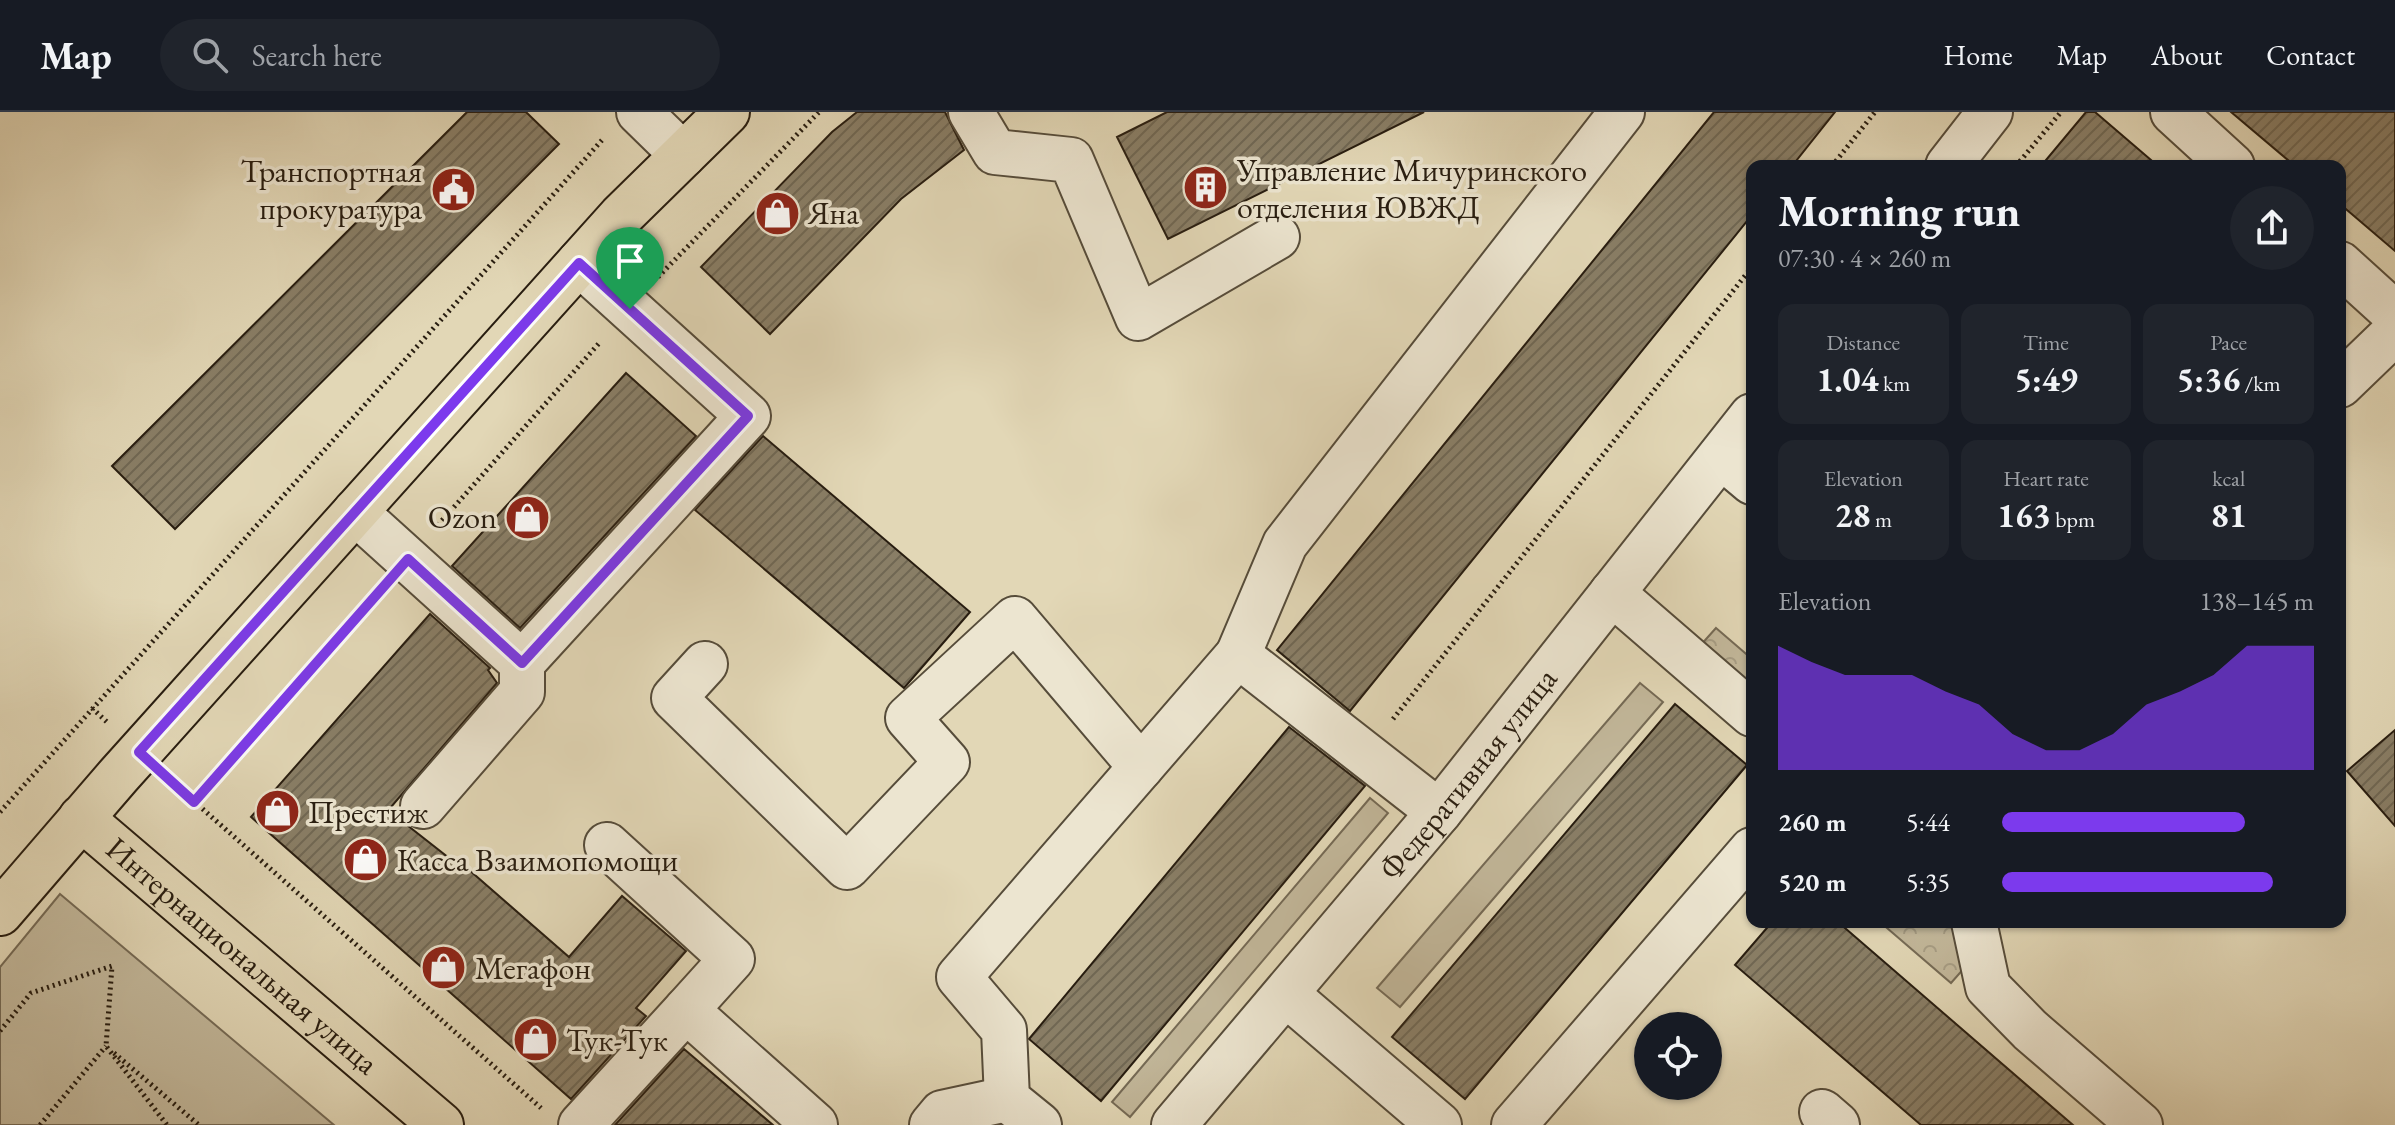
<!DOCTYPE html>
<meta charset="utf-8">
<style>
:root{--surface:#171b24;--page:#20242c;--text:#f1f3f6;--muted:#9ea1a6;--line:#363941;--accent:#7c3aed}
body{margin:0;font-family:"EB Garamond",serif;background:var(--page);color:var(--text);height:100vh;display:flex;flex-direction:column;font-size:30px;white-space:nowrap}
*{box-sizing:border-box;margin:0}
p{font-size:26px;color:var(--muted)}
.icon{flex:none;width:44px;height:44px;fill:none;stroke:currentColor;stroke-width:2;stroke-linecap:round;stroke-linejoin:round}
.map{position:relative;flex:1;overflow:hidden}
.details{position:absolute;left:1746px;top:48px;width:600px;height:768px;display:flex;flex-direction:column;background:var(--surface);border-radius:16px;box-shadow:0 2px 6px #0004}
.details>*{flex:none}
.fabs{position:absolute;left:1634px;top:900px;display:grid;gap:16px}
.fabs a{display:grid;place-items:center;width:88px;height:88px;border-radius:50%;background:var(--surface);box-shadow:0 2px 6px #0004;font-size:40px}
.pin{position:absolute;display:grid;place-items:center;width:68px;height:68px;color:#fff;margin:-82px -34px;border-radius:50% 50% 50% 0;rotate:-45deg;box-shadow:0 0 8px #0007}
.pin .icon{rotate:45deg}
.round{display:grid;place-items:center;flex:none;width:84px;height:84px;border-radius:42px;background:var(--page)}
.headline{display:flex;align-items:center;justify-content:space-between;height:136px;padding:0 32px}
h1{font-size:44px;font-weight:700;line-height:60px}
.stats{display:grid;grid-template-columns:repeat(3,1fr);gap:12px;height:136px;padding:8px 32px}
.stats div{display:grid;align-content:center;border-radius:16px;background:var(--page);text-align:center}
.stats b{font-size:34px;font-weight:700}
.stats small{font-size:22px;font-weight:400}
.stats p{font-size:22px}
.chart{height:224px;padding:16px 32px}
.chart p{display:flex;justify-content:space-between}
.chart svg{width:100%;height:144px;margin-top:8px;fill:var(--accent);opacity:.7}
ul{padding:0 32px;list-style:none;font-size:26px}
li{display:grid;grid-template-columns:128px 96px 1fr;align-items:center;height:60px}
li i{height:20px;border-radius:10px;background:var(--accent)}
header{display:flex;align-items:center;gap:48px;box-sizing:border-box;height:112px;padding:0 40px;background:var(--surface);border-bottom:2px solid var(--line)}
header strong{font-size:38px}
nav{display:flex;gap:44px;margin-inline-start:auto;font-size:28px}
.search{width:560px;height:72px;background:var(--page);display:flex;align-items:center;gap:20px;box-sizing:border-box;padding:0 28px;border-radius:44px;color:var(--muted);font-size:30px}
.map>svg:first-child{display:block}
.green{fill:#c2b79a;stroke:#756a55;stroke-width:2}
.forest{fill:url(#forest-crowns);stroke:#756a55;stroke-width:2}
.building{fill:url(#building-hatch);stroke:#281d10;stroke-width:2}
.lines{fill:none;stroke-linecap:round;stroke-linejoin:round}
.minor-casing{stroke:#564c3a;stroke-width:48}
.major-casing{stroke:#281d10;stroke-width:48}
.path{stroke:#281d10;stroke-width:5;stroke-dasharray:2 4;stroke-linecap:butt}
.minor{stroke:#ece5d0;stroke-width:44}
.major{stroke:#e2d7b6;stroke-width:44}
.route-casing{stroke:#fff;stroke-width:16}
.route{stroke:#7c3aed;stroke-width:10}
.labels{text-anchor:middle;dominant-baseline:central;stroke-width:7;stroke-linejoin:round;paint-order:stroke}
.poi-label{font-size:32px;fill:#281d10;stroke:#ece5d0;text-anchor:start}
.street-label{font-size:32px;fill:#281d10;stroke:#ece5d0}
</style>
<header>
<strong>Map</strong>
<div class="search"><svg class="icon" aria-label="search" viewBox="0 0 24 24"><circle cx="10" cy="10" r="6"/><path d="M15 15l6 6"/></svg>Search here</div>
<nav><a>Home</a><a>Map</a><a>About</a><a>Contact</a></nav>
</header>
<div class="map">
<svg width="2395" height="1013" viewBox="0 0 2395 1013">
<defs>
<pattern id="forest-crowns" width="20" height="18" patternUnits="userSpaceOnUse" patternTransform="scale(2)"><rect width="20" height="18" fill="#c2b79a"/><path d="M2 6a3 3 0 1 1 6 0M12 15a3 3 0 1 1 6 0" fill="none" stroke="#a79d84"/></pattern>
<pattern id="building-hatch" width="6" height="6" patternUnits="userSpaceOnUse" patternTransform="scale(2)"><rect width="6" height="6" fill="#897e66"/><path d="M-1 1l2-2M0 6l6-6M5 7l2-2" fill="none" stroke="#706753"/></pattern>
</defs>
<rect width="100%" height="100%" fill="#e2d7b6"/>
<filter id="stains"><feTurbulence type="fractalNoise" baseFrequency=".0025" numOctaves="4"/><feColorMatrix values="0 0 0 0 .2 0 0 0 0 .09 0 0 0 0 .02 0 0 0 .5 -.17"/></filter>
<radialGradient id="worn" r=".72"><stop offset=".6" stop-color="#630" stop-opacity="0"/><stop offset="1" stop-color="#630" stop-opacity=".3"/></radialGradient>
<path class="green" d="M1640,571L1663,590L1400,895L1377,876Z
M1370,686L1388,701L1130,1005L1112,990Z
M60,782L334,1013H0V855Z"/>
<path class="forest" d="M1716,516L1752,547V581L1699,535Z
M1880,810H1966L1988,829L1951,871Z"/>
<path class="building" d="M467,0H526L559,32L175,417L112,354Z
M857,0H945L964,38L901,87L770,222L701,155L832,20Z
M1167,0H1424L1168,127L1117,25Z
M1714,0H1835L1792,54H1752V103L1350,599L1277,538Z
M2086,0H2095L2158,54H2041Z
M2231,0H2395V139L2340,92V54H2295Z
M626,261L696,324L520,516L452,454Z
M763,324L970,500L904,576L695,398Z
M430,502L490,556L488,558L497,571L391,695L407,713L458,753L460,750L569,845L622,784L686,839L636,896L646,904L571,987L251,705Z
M1675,592L1747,653L1465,987L1392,925Z
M1289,615L1365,674L1101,989L1029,927Z
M2395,618V714L2347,659Z
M1772,810H1838L2073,1013H1921L1735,853Z
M684,937L773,1013H615Z"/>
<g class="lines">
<defs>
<g id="minor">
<path d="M639,0L683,43"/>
<path d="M971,0L995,40L1071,48L1138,206L1277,125"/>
<path d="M2173,0L2232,54"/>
<path d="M1948,54L1990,0"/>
<path d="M2340,152L2395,202"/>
<path d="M2340,273L2395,220"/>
<path d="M1721,344L1752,370"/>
<path d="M355,400L522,551L748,304L579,151"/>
<path d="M1612,481L1752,602"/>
<path d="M1238,543L1285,432L1622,0"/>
<path d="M705,552L674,586L847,755L947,650L908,606L1015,507L1141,655"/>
<path d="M423,694L522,580V551"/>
<path d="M607,733L732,847L686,898"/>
<path d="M1974,810L1988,875L2030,918L2140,1013"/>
<path d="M1286,882L1439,1013"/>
<path d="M1822,1000L1837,1013"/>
<path d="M581,1013L686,898L815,1013"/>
<path d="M932,1013L942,1001L1007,987"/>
<path d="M1039,1013L1007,987L1004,918L959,865L1238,543L1439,700"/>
<path id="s1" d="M1174,1013L1439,700L1752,304"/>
<path d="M1514,1013L1752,738"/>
</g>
<g id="major">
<path id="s2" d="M81,706L441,1013"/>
<path d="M0,801L119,663L621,104L727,0"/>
</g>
</defs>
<use href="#minor" class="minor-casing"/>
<use href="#major" class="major-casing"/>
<path class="path" d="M1832,54L1875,0
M2016,54L2061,0
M658,165L819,0
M438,413L601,229
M92,596L108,611
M1393,607L1752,155
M171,669L541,996
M194,690L379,481
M0,700L603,27
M0,919L31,881L112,854L106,934L167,1013
M114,941L199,1013
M40,1013L106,934"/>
<use href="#minor" class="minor"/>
<use href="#major" class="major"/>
</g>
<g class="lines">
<defs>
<path id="route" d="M579,151L748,304L522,551L408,447L194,690L139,640Z"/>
</defs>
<use href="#route" class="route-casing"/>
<use href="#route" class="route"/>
</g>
<defs>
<symbol id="building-disc" viewBox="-11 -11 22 22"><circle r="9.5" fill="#8f2418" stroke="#ece5d0"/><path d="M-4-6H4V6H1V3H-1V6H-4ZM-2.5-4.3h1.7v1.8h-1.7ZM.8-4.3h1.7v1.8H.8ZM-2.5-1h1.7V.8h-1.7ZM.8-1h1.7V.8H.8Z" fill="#fff"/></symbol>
<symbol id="civic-disc" viewBox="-11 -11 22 22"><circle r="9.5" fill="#8f2418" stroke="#ece5d0"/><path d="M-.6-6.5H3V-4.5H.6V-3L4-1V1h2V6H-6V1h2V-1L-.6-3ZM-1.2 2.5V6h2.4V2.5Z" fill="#fff"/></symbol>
<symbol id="shop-disc" viewBox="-11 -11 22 22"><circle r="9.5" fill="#8f2418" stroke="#ece5d0"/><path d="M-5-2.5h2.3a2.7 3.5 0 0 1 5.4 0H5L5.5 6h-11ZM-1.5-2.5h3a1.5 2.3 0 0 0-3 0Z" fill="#fff"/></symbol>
</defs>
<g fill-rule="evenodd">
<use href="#building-disc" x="1180" y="50" width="51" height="51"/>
<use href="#civic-disc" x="428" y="52" width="51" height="51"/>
<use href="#shop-disc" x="752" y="76" width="51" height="51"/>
<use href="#shop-disc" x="502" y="380" width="51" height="51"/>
<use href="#shop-disc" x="252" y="674" width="51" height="51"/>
<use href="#shop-disc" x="340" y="722" width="51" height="51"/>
<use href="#shop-disc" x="418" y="830" width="51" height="51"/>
<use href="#shop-disc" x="510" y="902" width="51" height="51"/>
</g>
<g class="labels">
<g class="poi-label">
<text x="1237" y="58">Управление Мичуринского<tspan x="1237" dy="37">отделения ЮВЖД</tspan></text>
<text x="422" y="59" text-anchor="end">Транспортная<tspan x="422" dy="37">прокуратура</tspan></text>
<text x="808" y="101">Яна</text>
<text x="497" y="405" text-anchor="end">Ozon</text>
<text x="308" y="700">Престиж</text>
<text x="397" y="748">Касса Взаимопомощи</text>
<text x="475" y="856">Мегафон</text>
<text x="566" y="928">Тук-Тук</text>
</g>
<g class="street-label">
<text stroke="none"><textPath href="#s1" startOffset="458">Федеративная улица</textPath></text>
<text stroke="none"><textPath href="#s2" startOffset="212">Интернациональная улица</textPath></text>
</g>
</g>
<rect width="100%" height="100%" filter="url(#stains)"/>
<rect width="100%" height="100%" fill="url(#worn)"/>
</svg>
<div class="fabs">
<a><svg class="icon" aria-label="locate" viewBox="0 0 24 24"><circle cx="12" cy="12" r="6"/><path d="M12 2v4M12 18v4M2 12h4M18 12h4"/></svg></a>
</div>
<div class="pin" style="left:630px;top:197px;background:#1e9e55"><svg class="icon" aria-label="arrive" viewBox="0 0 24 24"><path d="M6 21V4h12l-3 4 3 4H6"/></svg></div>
<section class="details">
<div class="headline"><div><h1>Morning run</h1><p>07:30 · 4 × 260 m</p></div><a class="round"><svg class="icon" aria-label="share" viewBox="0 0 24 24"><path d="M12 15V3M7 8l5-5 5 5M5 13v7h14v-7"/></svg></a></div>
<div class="stats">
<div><p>Distance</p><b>1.04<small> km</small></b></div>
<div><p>Time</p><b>5:49</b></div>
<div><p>Pace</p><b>5:36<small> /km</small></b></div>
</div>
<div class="stats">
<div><p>Elevation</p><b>28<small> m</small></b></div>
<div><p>Heart rate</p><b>163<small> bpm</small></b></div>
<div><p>kcal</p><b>81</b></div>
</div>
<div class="chart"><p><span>Elevation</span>138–145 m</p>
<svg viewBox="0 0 160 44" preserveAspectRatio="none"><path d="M0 44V6L10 11L20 15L30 15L40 15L50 20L60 24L70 33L80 38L90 38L100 33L110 24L120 20L130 15L140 6L150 6L160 6V44z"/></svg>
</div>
<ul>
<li><b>260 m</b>5:44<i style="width:78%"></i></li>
<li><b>520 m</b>5:35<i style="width:87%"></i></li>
</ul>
</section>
</div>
